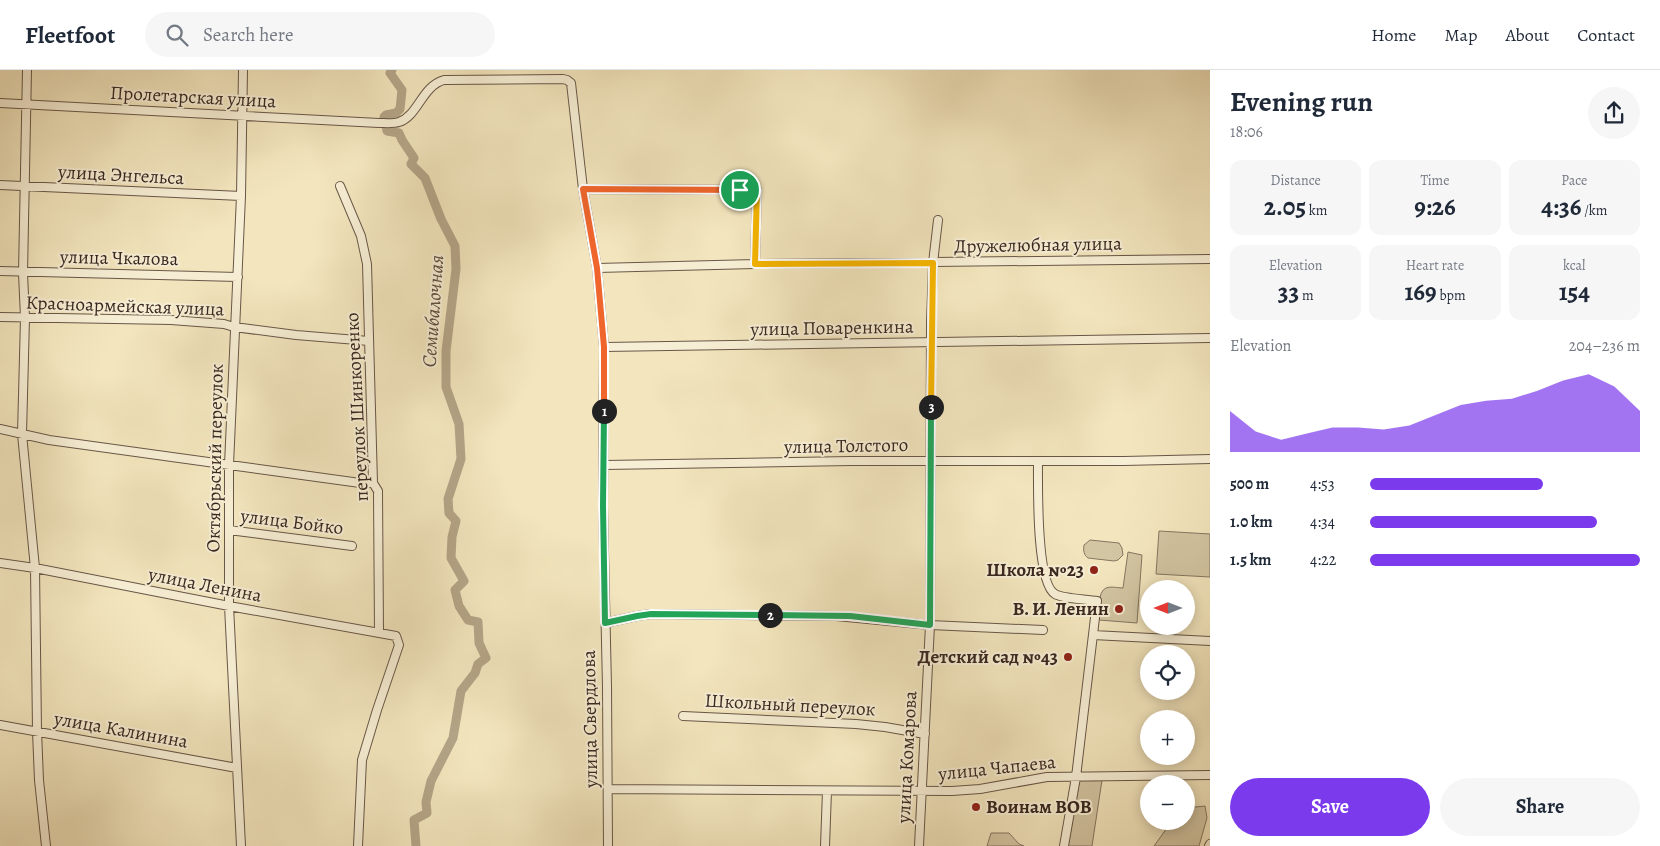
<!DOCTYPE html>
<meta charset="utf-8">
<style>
:root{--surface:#fff;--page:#f6f6f7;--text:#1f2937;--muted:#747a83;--line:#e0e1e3;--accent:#7c3aed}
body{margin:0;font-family:Alegreya,serif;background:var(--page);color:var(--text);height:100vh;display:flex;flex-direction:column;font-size:19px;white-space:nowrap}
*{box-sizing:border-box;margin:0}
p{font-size:16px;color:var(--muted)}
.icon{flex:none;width:28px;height:28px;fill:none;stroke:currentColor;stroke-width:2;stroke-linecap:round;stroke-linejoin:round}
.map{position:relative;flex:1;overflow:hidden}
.panel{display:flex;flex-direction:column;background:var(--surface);width:450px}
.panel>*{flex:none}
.needle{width:32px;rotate:270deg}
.controls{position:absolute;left:1140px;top:510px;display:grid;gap:10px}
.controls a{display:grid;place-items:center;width:55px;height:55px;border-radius:50%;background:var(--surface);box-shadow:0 2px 12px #0003;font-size:25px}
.pin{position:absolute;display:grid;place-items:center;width:42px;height:42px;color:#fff;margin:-21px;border:2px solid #fff;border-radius:50%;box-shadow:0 1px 5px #0007}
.km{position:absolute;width:25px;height:25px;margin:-12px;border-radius:50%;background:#222;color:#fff;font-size:14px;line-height:25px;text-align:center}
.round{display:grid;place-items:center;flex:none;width:52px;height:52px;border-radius:26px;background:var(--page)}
.head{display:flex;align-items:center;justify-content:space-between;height:85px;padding:0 20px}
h1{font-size:28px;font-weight:700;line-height:38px}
.metrics{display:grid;grid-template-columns:repeat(3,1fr);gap:8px;height:85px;padding:5px 20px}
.metrics div{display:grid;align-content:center;border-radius:12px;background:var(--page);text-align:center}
.metrics b{font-size:25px;font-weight:700}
.metrics small{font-size:14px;font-weight:400}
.metrics p{font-size:14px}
.chart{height:140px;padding:10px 20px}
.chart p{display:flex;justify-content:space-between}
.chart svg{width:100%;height:90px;margin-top:5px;fill:var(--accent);opacity:.7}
.action{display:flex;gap:10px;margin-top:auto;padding:10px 20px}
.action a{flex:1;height:58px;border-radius:30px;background:var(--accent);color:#fff;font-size:20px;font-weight:700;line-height:58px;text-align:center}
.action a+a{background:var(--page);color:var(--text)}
ul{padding:0 20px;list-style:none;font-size:16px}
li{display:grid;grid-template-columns:80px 60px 1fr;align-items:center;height:38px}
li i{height:12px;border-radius:6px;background:var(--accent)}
header{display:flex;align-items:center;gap:30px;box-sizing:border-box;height:70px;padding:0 25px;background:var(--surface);border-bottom:1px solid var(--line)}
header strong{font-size:24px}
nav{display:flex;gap:28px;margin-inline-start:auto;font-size:18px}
.search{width:350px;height:45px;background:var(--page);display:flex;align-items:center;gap:12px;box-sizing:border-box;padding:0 18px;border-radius:28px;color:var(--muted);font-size:19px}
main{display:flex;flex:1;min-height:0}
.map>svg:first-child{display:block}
.green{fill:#d3c6a3;stroke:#867662}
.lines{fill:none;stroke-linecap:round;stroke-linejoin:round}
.river{stroke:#b4a588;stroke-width:9}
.minor-casing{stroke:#685748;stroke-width:10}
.minor{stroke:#f7efd5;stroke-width:8}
.split-1-casing{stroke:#fff;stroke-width:10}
.split-2-casing{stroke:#fff;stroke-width:10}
.split-3-casing{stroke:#fff;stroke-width:10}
.split-4-casing{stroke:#fff;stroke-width:10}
.split-1{stroke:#f0652b;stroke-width:6}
.split-2{stroke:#22a559;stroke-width:6}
.split-3{stroke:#22a559;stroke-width:6}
.split-4{stroke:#f5b400;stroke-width:6}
.poi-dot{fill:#8f2418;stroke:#f7efd5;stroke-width:2}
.labels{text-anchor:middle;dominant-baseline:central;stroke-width:4;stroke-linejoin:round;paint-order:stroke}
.street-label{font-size:19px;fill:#392720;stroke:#f7efd5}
.poi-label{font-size:19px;font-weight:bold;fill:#392720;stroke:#f7efd5;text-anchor:end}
.water-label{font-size:20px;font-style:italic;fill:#5e4d3f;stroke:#f7efd5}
</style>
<header>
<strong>Fleetfoot</strong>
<div class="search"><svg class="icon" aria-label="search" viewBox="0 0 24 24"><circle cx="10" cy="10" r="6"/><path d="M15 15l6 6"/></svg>Search here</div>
<nav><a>Home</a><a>Map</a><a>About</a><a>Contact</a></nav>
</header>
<main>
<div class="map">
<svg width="1210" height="776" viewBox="0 0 1210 776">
<rect width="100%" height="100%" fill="#f3e6be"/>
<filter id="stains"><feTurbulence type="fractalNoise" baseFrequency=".004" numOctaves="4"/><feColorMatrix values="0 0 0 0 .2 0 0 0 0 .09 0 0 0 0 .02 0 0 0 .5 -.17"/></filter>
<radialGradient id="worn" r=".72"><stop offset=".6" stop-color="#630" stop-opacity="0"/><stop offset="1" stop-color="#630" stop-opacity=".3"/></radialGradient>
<path class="green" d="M1159,461L1210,464V507L1156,504Z
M1090,470L1119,473L1122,478L1123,485L1118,490L1114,491L1088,488C1084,485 1083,481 1084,475Z
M1128,482L1142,485L1137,553L1099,550C1099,542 1097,522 1106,518C1111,516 1118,518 1123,518Z
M1083,710H1102L1092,776H1068L1079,714L1080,711Z
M1205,736L1207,748L1199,776H1154L1172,751H1186V738Z
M991,763H1009L1019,774L1024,776H987Z"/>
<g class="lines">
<path class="river" d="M392,0L390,3L402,20L400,39L396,43L386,45L384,47L387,61L399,63L402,70L414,88L411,94L425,108L441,149L455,176L456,199L446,281V317L459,354L461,389L448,429L449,443L456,451L452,467L451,488L464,511L455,520L459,536L468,550L478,552L479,573L486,588L478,594L475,603L461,621L453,668L431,711L426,732L427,743L414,750L416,776"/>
<defs>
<path id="minor" d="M27,0L23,203L25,248L22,364L35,498L37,661L39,710L46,776
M0,33L379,53C385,53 393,54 399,52C418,46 422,16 444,10L563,9L567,10L571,13L583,119L597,198L604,277L603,436L607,617L608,776
M0,115L241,126
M340,116L361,166L367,194L373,413L378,421L379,562
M583,119L757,120L755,194
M597,198L755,194L1210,189
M0,201L238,207
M0,247L171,250L224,254L234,257L296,265L369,271
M604,277L1210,268
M0,359L49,370L360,413H373
M1038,391C1038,414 1036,513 1055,524C1063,529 1087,529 1097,531L1076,707L1064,776
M604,395L851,391H1124L1210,389
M229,460L352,476
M0,493L35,498L229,536L396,566L399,575L377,640L362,690L358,776
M605,553L637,546L651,544L836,546L930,555L1043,560
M1093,565L1210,571
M683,646L856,654L885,657L925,664
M0,655L237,698
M608,719L952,721L980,719L1047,707L1210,705
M241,776L229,536V395L241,126L243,0
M825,776L827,721
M919,776L930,555L931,252L933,193L938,150
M1209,776L1210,774"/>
</defs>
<use href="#minor" class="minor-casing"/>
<use href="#minor" class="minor"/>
</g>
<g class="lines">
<defs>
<path id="split-1" d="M604,341V277L597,198L583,119L740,120"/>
<path id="split-2" d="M604,341L603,436L605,553L637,546L651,544L770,545"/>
<path id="split-3" d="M770,545L850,546L930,555L931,337"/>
<path id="split-4" d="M740,120H757L755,194L933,193L931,337"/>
</defs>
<use href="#split-1" class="split-1-casing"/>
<use href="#split-2" class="split-2-casing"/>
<use href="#split-3" class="split-3-casing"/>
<use href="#split-4" class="split-4-casing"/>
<use href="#split-1" class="split-1"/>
<use href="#split-2" class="split-2"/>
<use href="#split-3" class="split-3"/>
<use href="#split-4" class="split-4"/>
</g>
<g class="poi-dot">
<circle cx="1094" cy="500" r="5"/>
<circle cx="1119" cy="539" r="5"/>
<circle cx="1068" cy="587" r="5"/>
<circle cx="976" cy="737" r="5"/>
</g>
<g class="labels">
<g class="street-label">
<text transform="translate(193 27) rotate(3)">Пролетарская улица</text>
<text transform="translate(121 105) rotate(3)">улица Энгельса</text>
<text transform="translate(1038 175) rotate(-1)">Дружелюбная улица</text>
<text transform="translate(119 188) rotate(1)">улица Чкалова</text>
<text transform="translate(125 236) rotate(2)">Красноармейская улица</text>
<text transform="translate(832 258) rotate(-1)">улица Поваренкина</text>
<text transform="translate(357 337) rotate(-93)">переулок Шинкоренко</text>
<text transform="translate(846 376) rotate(-1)">улица Толстого</text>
<text transform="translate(215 388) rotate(-89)">Октябрьский переулок</text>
<text transform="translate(292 452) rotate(7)">улица Бойко</text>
<text transform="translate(205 515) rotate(11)">улица Ленина</text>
<text transform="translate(790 635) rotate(3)">Школьный переулок</text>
<text transform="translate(590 649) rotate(-91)">улица Свердлова</text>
<text transform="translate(121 660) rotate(10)">улица Калинина</text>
<text transform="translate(907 687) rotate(-87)">улица Комарова</text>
<text transform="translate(997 698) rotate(-6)">улица Чапаева</text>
</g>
<g class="poi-label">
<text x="1084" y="500">Школа №23</text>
<text x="1109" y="539">В. И. Ленин</text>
<text x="1058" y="587">Детский сад №43</text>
<text x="986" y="737" text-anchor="start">Воинам ВОВ</text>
</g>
<g class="water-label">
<text transform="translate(433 241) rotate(-86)">Семибалочная</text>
</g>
</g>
<rect width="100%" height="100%" filter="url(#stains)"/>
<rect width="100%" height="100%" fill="url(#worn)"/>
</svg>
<div class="controls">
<a><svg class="needle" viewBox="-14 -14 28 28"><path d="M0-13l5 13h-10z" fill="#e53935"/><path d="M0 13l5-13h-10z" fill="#747a83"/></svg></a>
<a><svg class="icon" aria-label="locate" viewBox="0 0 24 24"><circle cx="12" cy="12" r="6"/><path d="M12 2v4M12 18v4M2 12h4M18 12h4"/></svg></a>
<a>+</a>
<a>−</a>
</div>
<div class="pin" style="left:740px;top:120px;background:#1e9e55"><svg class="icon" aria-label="arrive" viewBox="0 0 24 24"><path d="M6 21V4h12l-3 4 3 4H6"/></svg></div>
<b class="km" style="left:604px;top:341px">1</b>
<b class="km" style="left:770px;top:545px">2</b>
<b class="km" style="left:931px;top:337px">3</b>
</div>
<section class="panel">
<div class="head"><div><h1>Evening run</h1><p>18:06</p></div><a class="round"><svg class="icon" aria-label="share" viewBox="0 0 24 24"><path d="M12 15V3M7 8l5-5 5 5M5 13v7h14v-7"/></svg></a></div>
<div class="metrics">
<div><p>Distance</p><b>2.05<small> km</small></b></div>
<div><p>Time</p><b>9:26</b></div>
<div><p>Pace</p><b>4:36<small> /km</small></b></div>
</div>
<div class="metrics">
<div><p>Elevation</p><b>33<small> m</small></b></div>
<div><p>Heart rate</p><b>169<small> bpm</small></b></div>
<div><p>kcal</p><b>154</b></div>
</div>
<div class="chart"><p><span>Elevation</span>204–236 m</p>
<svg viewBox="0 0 160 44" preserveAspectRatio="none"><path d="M0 44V24L10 34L20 38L30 35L40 32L50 32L60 33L70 31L80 26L90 21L100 19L110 18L120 14L130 9L140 6L150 12L160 24V44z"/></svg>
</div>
<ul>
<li><b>500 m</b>4:53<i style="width:64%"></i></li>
<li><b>1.0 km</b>4:34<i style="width:84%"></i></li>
<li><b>1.5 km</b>4:22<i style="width:100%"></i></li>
</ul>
<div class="action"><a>Save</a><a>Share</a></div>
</section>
</main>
